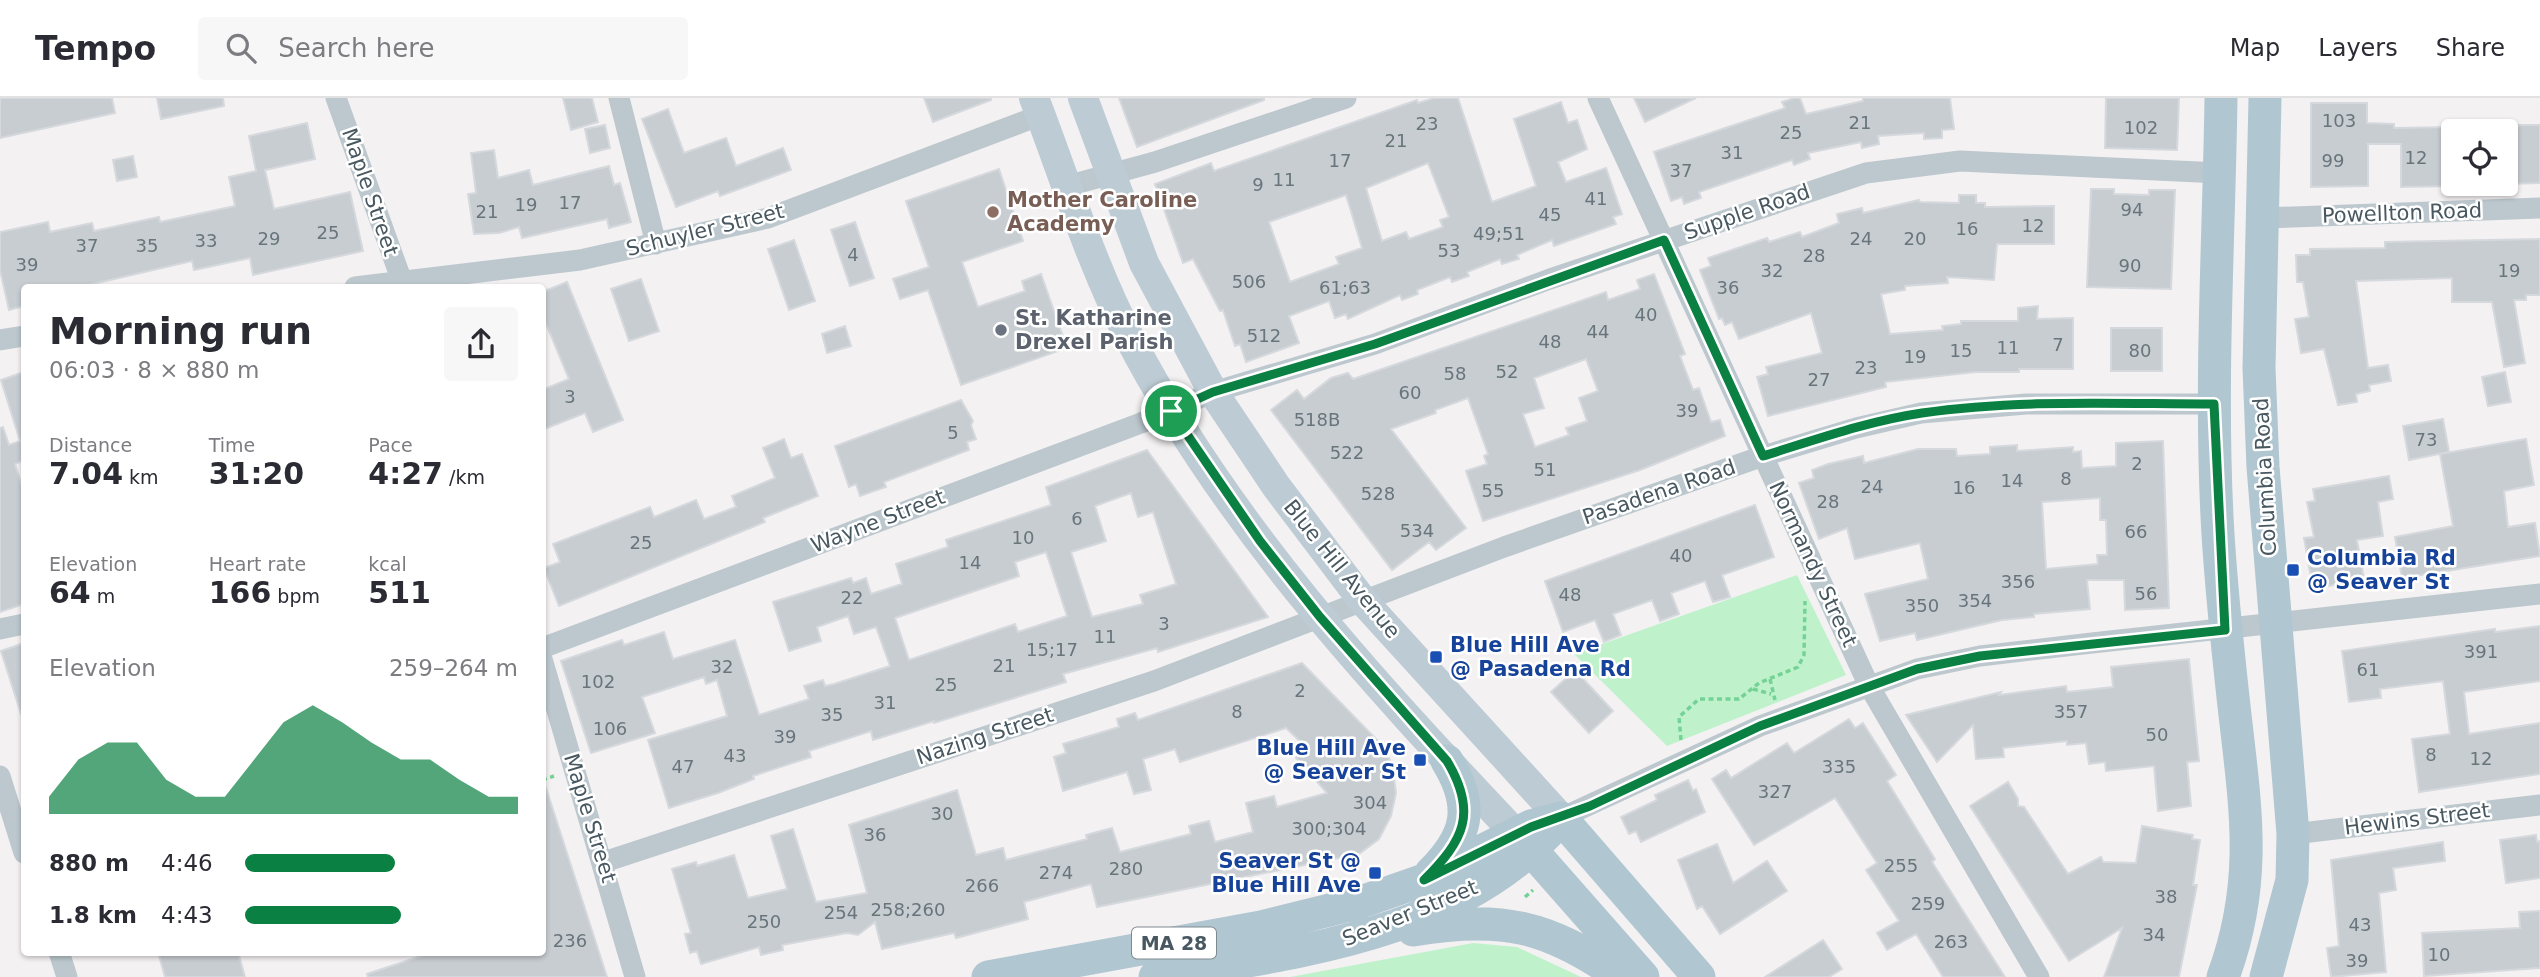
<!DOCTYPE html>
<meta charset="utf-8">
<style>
:root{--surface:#fff;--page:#f7f7f7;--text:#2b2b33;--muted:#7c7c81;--line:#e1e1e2;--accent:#0b8043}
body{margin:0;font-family:"DejaVu Sans",sans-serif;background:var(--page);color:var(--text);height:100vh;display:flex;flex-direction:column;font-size:26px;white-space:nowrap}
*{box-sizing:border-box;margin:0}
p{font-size:23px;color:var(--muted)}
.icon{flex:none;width:38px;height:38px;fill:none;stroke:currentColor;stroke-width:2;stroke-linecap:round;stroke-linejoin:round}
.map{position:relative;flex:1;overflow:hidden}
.panel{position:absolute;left:21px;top:186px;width:525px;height:672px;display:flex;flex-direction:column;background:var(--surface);border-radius:7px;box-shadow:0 2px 5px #0004}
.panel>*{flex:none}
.buttons{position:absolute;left:2441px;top:21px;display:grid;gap:14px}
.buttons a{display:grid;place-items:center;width:77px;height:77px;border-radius:7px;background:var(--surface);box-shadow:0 2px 5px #0004;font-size:35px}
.pin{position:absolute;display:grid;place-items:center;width:60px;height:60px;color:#fff;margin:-30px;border:4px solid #fff;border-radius:50%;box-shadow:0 2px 7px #0007}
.round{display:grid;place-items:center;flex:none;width:74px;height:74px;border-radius:7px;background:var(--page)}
.overview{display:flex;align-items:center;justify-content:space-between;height:119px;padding:0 28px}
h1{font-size:38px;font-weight:700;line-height:52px}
.metrics{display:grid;grid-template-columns:repeat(3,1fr);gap:10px;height:119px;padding:7px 28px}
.metrics div{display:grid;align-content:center}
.metrics b{font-size:30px;font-weight:700}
.metrics small{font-size:19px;font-weight:400}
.metrics p{font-size:19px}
.chart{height:196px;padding:14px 28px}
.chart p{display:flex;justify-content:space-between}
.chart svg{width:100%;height:126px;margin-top:7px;fill:var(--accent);opacity:.7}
ul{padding:0 28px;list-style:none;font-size:23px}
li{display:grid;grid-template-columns:112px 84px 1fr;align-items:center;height:52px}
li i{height:18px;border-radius:9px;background:var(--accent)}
header{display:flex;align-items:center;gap:42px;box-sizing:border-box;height:98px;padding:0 35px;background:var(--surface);border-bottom:2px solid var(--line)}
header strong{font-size:33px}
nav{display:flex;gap:38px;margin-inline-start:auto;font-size:24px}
.search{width:490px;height:63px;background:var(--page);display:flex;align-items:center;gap:18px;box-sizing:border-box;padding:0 24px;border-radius:7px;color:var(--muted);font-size:26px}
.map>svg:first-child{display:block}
.green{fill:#bff2cb}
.building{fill:#c8cdd1;stroke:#d5d9dd;stroke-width:2;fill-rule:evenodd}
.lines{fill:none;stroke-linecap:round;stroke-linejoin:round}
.path{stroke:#75d296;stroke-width:3.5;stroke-dasharray:5 3.5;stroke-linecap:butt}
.street{stroke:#bcc8ce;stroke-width:21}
.secondary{stroke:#bdcbd4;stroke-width:30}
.primary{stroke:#b0c6d1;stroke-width:33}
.route-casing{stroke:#fff;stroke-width:14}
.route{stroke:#0b8043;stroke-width:9}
.education-dot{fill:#8d6e63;stroke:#fff;stroke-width:2.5}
.worship-dot{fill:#6b7280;stroke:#fff;stroke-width:2.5}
.transit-dot{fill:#1a4fb4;stroke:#fff;stroke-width:2.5}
.labels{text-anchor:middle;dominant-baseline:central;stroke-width:5;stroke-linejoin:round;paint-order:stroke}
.number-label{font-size:18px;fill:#68757c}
.shield{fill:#fff;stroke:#7f8a90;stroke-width:2}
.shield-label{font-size:19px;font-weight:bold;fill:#485860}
.street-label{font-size:21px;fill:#485860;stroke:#fff}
.education-label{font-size:21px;font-weight:bold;fill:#785e54;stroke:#fff;text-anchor:start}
.worship-label{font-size:21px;font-weight:bold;fill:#5b616d;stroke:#fff;text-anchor:start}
.transit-label{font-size:21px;font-weight:bold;fill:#164399;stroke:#fff;text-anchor:start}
</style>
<header>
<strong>Tempo</strong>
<div class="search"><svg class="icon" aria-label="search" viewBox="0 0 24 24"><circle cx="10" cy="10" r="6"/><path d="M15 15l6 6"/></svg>Search here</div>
<nav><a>Map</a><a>Layers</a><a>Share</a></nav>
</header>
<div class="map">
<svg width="2540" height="879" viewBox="0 0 2540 879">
<rect width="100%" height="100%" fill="#f4f1f2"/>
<path class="green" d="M1797,477L1846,577L1667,648L1574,556Z
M1473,845L1517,849L1581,879H1290Z"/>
<path class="building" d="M0,0H112L115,15L0,40Z
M157,0H223L224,8L161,21Z
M563,0H592L598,24L571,32Z
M924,0H991V2L933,24Z
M1119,0H1264V2L1137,49Z
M1434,0H1458L1492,104L1536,88L1514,21L1561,4L1568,25L1577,22L1587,51L1558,64L1566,84L1606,70L1622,116L1613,119L1616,126L1554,148L1552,142L1517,157L1519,161L1502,166L1500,161L1467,174L1469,178L1452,184L1450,179L1417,192L1418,196L1402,202L1400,197L1348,221L1346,216L1335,220L1329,203L1289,218L1299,245L1246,264L1240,246L1235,248L1223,212L1220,213L1193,161L1183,165L1155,86L1211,65L1214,73L1417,2L1418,5ZM1428,65L1449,119L1440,122L1443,129L1409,141L1406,134L1382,143L1366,90ZM1346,97L1362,150L1336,159L1339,166L1290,184L1269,124Z
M1634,0H1696L1645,24Z
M1794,0H1800L1806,16L1863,3V0H1950L1954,31L1942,32V40L1924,41V35L1878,38L1879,46L1862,50L1861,44L1808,55L1810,61L1794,67L1792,62L1699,94L1701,100L1684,106L1682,99L1671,103L1654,54L1785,10L1782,4Z
M2106,0H2179L2177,52L2105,50Z
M2311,5H2367V25L2394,26V30L2454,29V88L2401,89V46H2368V88L2311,89Z
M668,11L684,55L726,40L736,68L783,50L791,72L720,98L718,93L676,109L642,21Z
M307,25L315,61L265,72L274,111L350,94L363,153L253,177L250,160L194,172L192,163L80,189H24V208L9,212L0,172V134L48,124L50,134L92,125L94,133L159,119L160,124L235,108L229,79L256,73L249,38Z
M605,27L610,50L590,55L585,31Z
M2506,27H2540V85L2506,86Z
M494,52L498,80L529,72L533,87L609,68L614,87L620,85L631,124L609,130L607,121L522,140L519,129L499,135L474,136L468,96L476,95L471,55Z
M133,58L137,79L117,83L113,62Z
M999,71L1023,143L962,164L978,209L1025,193L1022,183L1041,176L1067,250L961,287L928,192L900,201L893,181L929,169L906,103Z
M2091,91H2114V96L2149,97V92H2175L2171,191L2087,189Z
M1959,97H1976V105H1985V109L2054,108V146H1997L1994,182L1947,179L1948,185L1905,188V192L1881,196L1890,236L1943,232L1942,228L1961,226V223H2018V210L2038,208L2037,221L2073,220V271H2019V274H1976L1885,284L1886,289L1768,318L1757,279L1768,276L1766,269L1822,255L1811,215L1739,241L1732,224L1725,227L1722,220L1719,221L1700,172L1711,168L1708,160L1767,140L1769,144L1800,134L1802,139L1839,125L1837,116L1862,110L1863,115L1919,102L1920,104L1959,105Z
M855,124L874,180L850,188L831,132Z
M2540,141V197H2526V202H2514L2525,265L2504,269L2492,204H2452V180L2356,183L2368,270L2388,267L2391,283L2369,287L2370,293L2356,296L2357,304L2338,307L2324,251L2301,255L2295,221L2309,219L2303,184H2297L2296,157H2310V151L2385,150V144Z
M794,142L815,203L789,212L768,151Z
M1654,176L1685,256L1680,258L1693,292L1699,290L1711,324L1720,322L1725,338L1640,372L1483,423L1466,373L1487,366L1484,358L1488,356L1468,300L1435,312L1436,315L1391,331L1466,430L1436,452L1429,444L1392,472L1271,312L1297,292L1304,301L1331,280L1348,275L1353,281L1606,194L1608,202L1640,191L1637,182ZM1586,261L1598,293L1579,300L1587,323L1566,330L1569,337L1535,349L1523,316L1544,310L1534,280Z
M641,181L659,233L629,243L611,191Z
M567,184L623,322L593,334L585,315L542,332V292L569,281L542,216V194Z
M845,228L851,248L827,255L822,236Z
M2111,230H2162V273H2111Z
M24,274V362L15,366L24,394V506L0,514V330L3,329L9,347L20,343L1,282Z
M2505,274L2511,304L2488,308L2482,279Z
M961,302L973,323L971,327L976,341L967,344L969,352L884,384L886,389L860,398L856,386L849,389L835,348Z
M2443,321L2449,354L2409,362L2403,328Z
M784,341L791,360L802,356L818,398L763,420L765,424L559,508L544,470L560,464L553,446L650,409L654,419L696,402L704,421L736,409L732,398L775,380L763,350Z
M2526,341L2534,387L2504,393L2508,429L2535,425L2540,458L2402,480L2395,439L2453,428L2440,356Z
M2163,343L2169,510L2125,512L2124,482H2087L2090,511L2034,516V519L2002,522L1917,542L1915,535L1880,543L1865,496L1928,481L1920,445L1855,461L1847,430L1819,441L1799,385L1814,380L1812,372L1828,366L1863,358L1864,365L1918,351H1956L1957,358L1990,356V349L2017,347V353L2073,349V354L2081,353L2082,370L2116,368V345ZM2100,400V422H2106L2107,457H2097L2098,466L2046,471L2042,404Z
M1147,352L1268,519L1158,554L1157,550L1063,576L1066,584L934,625V623L873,642L871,633L809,653L811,659L753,678L754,681L718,695L669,710L648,642L727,618L717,582L706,586L704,579L642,599L655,635L591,655L561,563L622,542L624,547L664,534L673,561L735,542L759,617L809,601L804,588L823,582L825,588L834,586L890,568L876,529L854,536L848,518L817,529L821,543L789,553L773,504L851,480L853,485L866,480L871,496L902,486L896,466L948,449L946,442L1051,407L1046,389ZM1131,395L1138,419L1153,414L1176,486L1140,497L1143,506L1092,519L1071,454L1106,443L1095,408ZM1046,454L1067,518L1018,534L1015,526L909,562L895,520L1019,478L1015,464Z
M2389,378L2393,401L2378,404L2383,438L2357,442L2364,481L2313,491L2304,440L2314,439L2307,404L2315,403L2313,391Z
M1755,407L1774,459L1722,477L1730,499L1713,504L1705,483L1671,495L1679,516L1660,523L1652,502L1613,516L1621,537L1604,544L1595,522L1563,534L1545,483Z
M2540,528V583L2464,594L2469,636L2540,625V676L2419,694L2412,641L2450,636L2443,583L2380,591L2381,600L2349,604L2342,553L2495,531V534Z
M24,545V615L21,616L1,553Z
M2189,561L2199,663L2187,664L2191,708L2158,713L2154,668L2106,673L2105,664L2089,666L2086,645L2067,647V643L2003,650L2004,659L1976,661L1973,627L1937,664L1906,617L2001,594L1999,597L2066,588L2067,594L2113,589L2111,569Z
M1302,565L1382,647L1392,666L1396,695L1391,718L1379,741L1359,756L1097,809L1091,786L1024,804L1028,821L956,840L954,835L882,851L875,824L858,837L847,835L782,847L783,852L761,857L759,849L701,866L697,853L690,855L685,836L691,835L672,771L696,764L697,768L734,757L748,800L787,791L771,738L793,731L816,804L867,795L849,727L957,692L976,757L1003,750L1006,762L1087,741L1086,737L1112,730L1120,754L1191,736L1189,728L1209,723L1215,744L1253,734L1246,705L1274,698L1277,709L1327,695L1296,660L1306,649L1286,630L1180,664L1175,651L1143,661L1151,692L1134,696L1127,674L1063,693L1054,659L1066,655L1063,646L1119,629L1117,621L1135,615L1138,622Z
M1575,572L1613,613L1589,635L1551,594Z
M1849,621L1855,630L1863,625L1896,677L1887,683L1935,761L1932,764L2005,879H1943L1916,836L1887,852L1877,835L1899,823L1866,772L1877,765L1835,700L1754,747L1712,681L1726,672L1731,680L1787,645L1794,655Z
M1688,682L1693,693L1696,691L1705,714L1641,744L1636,733L1629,736L1621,719L1657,702L1655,697Z
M2008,684L2018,701V708L2024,709L2068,776L2101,759L2103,764L2136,765L2142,728L2193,737L2192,741L2200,742L2193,787H2197L2179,879H2104L2122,830L2069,863L1970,708Z
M542,690H546L607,879H368L367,876L433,854H542Z
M2536,737L2537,744L2540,743V780L2506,785L2500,742Z
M2443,744L2445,763L2393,770L2396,792L2379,795L2386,874L2331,879L2327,850L2339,848L2331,762Z
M1717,746L1733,785L1767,763L1787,793L1720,836L1702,808L1697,811L1678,762Z
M2540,813V870L2424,878L2422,835L2520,830L2519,814Z
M1823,842L1842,871L1829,879H1765Z
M158,854H238L245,879H165Z"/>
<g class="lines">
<path class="path" d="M1770,581L1775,602
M1753,591L1771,596
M1681,642L1679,619L1699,601H1739L1759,585L1798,569L1804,557L1805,503
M542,682L554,678
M1525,799L1533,792"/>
<path class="street" d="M336,0L404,189
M619,0L656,146
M1598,0L1869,588L2039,879
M1067,88L1155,64L1346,0
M2264,120L2540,110
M355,189L580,162L768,120L1041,17
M0,242L24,238
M0,531L24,526
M542,550L1141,325L1213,294L1375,246L1550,181L1866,75L1960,63L2220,75
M542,561L635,879
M0,678L24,755
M1561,720L1760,628L1917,571L1980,558L2092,545L2540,496
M2293,736L2540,707
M604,764L1154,583L1504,449L1763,358L1856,330L1921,315L2026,306H2214
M59,854L67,879"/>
<path class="secondary" d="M1034,0C1065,80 1090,164 1130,241C1228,428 1372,584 1516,736
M1083,0L1144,165L1213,294L1276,388L1363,503L1561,720"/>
<path class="primary" d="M2221,0C2219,139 2210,279 2217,418C2220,481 2227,545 2234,608C2245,707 2259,782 2223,879
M2265,0L2259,270L2263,369L2293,736L2292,782L2266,879
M1561,720L1699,879
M1518,737L1643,879
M1431,775C1468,738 1475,709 1447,663
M1413,832C1500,817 1548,827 1621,879
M988,879L1261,829L1358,805L1424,782L1531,728L1561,720
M1155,879C1294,854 1458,839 1557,725"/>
</g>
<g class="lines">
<defs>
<path id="route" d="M1664,142L1763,358C1815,342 1868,323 1922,315C2018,301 2117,306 2214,306L2225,532L1980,558L1917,571L1760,628L1590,708L1531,729L1424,782C1464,742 1478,715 1447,663L1320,519L1260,443L1171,313L1213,294L1375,246Z"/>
</defs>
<use href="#route" class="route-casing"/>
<use href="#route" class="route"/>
</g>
<circle class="education-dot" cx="993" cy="114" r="7"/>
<circle class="worship-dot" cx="1001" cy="232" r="7"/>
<g class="transit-dot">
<rect x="2286" y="465" width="14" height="14" rx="3.5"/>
<rect x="1429" y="552" width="14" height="14" rx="3.5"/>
<rect x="1413" y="655" width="14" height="14" rx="3.5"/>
<rect x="1368" y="768" width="14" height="14" rx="3.5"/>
</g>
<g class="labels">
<g class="number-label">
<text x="2339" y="22">103</text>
<text x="1860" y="24">21</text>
<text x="1427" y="25">23</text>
<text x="2141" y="29">102</text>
<text x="1791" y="34">25</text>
<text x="1396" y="42">21</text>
<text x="1732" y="54">31</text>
<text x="2416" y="59">12</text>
<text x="1340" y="62">17</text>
<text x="2333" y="62">99</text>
<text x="1681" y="72">37</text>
<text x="1284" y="81">11</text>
<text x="1258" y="86">9</text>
<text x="1596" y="100">41</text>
<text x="570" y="104">17</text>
<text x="526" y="106">19</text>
<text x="2132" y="111">94</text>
<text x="487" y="113">21</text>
<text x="1550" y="116">45</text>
<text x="2033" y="127">12</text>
<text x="1967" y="130">16</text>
<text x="328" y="134">25</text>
<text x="1499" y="135">49;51</text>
<text x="269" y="140">29</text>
<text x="1861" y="140">24</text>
<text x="1915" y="140">20</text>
<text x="206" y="142">33</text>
<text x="87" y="147">37</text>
<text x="147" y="147">35</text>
<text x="1449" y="152">53</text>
<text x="853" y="156">4</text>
<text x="1814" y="157">28</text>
<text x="27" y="166">39</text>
<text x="2130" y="167">90</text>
<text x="1772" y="172">32</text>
<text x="2509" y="172">19</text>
<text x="1249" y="183">506</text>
<text x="1345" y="189">61;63</text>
<text x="1728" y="189">36</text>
<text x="1646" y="216">40</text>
<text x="1598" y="233">44</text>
<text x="1264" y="237">512</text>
<text x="1550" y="243">48</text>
<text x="2058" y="246">7</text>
<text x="2008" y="249">11</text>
<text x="1961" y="252">15</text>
<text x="2140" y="252">80</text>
<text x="1915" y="258">19</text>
<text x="1866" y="269">23</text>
<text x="1507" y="273">52</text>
<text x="1455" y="275">58</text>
<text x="1819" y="281">27</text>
<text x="1410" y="294">60</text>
<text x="570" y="298">3</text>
<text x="1687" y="312">39</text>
<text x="1317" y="321">518B</text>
<text x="953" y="334">5</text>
<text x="2426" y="341">73</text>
<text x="1347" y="354">522</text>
<text x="2137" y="365">2</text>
<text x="1545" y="371">51</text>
<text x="2066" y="380">8</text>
<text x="2012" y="382">14</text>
<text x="1872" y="388">24</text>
<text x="1964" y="389">16</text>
<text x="1493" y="392">55</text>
<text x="1378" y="395">528</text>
<text x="1828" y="403">28</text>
<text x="1077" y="420">6</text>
<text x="1417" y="432">534</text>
<text x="2136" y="433">66</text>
<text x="1023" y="439">10</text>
<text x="641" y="444">25</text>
<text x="1681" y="457">40</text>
<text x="970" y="464">14</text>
<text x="2018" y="483">356</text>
<text x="2146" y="495">56</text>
<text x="1570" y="496">48</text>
<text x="852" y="499">22</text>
<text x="1975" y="502">354</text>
<text x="1922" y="507">350</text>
<text x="1164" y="525">3</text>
<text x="1105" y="538">11</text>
<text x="1052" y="551">15;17</text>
<text x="2481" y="553">391</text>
<text x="1004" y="567">21</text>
<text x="722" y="568">32</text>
<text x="2368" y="571">61</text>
<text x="598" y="583">102</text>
<text x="946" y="586">25</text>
<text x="1300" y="592">2</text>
<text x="885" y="604">31</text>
<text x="1237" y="613">8</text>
<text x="2071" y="613">357</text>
<text x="832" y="616">35</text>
<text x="610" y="630">106</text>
<text x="2157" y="636">50</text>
<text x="785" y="638">39</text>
<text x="2431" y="656">8</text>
<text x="735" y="657">43</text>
<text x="2481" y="660">12</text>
<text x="683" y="668">47</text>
<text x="1839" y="668">335</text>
<text x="1775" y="693">327</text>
<text x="1370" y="704">304</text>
<text x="942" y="715">30</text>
<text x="1329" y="730">300;304</text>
<text x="875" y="736">36</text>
<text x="1901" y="767">255</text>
<text x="1126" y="770">280</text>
<text x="1056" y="774">274</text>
<text x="982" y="787">266</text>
<text x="2166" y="798">38</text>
<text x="1928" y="805">259</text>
<text x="908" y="811">258;260</text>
<text x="841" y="814">254</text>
<text x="764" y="823">250</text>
<text x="2360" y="826">43</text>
<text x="2154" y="836">34</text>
<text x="570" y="842">236</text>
<text x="1951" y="843">263</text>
<text x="2439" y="856">10</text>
<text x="2357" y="862">39</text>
</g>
<rect class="shield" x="1132" y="829.5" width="84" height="31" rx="5"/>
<g class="shield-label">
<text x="1174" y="845">MA 28</text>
</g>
<g class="street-label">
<text transform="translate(370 94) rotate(71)">Maple Street</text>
<text transform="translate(1747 114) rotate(-19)">Supple Road</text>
<text transform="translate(2402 115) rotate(-2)">Powellton Road</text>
<text transform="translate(705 132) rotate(-14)">Schuyler Street</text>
<text transform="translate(2265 379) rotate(-93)">Columbia Road</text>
<text transform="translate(1659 394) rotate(-19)">Pasadena Road</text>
<text transform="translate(878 423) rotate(-21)">Wayne Street</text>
<text transform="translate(1813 466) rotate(65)">Normandy Street</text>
<text transform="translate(1342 471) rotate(51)">Blue Hill Avenue</text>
<text transform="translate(985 638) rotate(-18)">Nazing Street</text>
<text transform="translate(590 720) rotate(73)">Maple Street</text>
<text transform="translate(2417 721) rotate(-7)">Hewins Street</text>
<text transform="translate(1410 815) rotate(-22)">Seaver Street</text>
</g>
<g class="education-label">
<text x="1007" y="102">Mother Caroline<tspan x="1007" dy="24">Academy</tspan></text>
</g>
<g class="worship-label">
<text x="1015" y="220">St. Katharine<tspan x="1015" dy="24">Drexel Parish</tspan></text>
</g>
<g class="transit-label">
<text x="2307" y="460">Columbia Rd<tspan x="2307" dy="24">@ Seaver St</tspan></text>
<text x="1450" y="547">Blue Hill Ave<tspan x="1450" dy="24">@ Pasadena Rd</tspan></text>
<text x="1406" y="650" text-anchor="end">Blue Hill Ave<tspan x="1406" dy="24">@ Seaver St</tspan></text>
<text x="1361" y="763" text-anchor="end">Seaver St @<tspan x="1361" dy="24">Blue Hill Ave</tspan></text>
</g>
</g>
</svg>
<div class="buttons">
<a><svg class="icon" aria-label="locate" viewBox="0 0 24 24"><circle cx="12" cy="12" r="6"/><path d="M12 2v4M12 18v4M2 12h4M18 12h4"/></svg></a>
</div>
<div class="pin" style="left:1171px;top:313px;background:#1e9e55"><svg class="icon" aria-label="arrive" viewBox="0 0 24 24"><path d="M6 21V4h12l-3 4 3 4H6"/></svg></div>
<section class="panel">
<div class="overview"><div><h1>Morning run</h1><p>06:03 · 8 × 880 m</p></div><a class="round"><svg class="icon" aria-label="share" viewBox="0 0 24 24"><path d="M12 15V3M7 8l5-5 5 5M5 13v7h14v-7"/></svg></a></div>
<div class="metrics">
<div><p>Distance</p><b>7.04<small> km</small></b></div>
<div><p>Time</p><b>31:20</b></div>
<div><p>Pace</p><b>4:27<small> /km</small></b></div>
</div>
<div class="metrics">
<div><p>Elevation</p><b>64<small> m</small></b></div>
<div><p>Heart rate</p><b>166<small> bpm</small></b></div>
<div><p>kcal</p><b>511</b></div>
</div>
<div class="chart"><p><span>Elevation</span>259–264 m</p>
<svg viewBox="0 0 160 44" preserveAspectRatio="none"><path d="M0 44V38L10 25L20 19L30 19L40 32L50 38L60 38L70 25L80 12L90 6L100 12L110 19L120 25L130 25L140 32L150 38L160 38V44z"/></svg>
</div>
<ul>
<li><b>880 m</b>4:46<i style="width:55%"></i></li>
<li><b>1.8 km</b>4:43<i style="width:57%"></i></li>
</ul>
</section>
</div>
